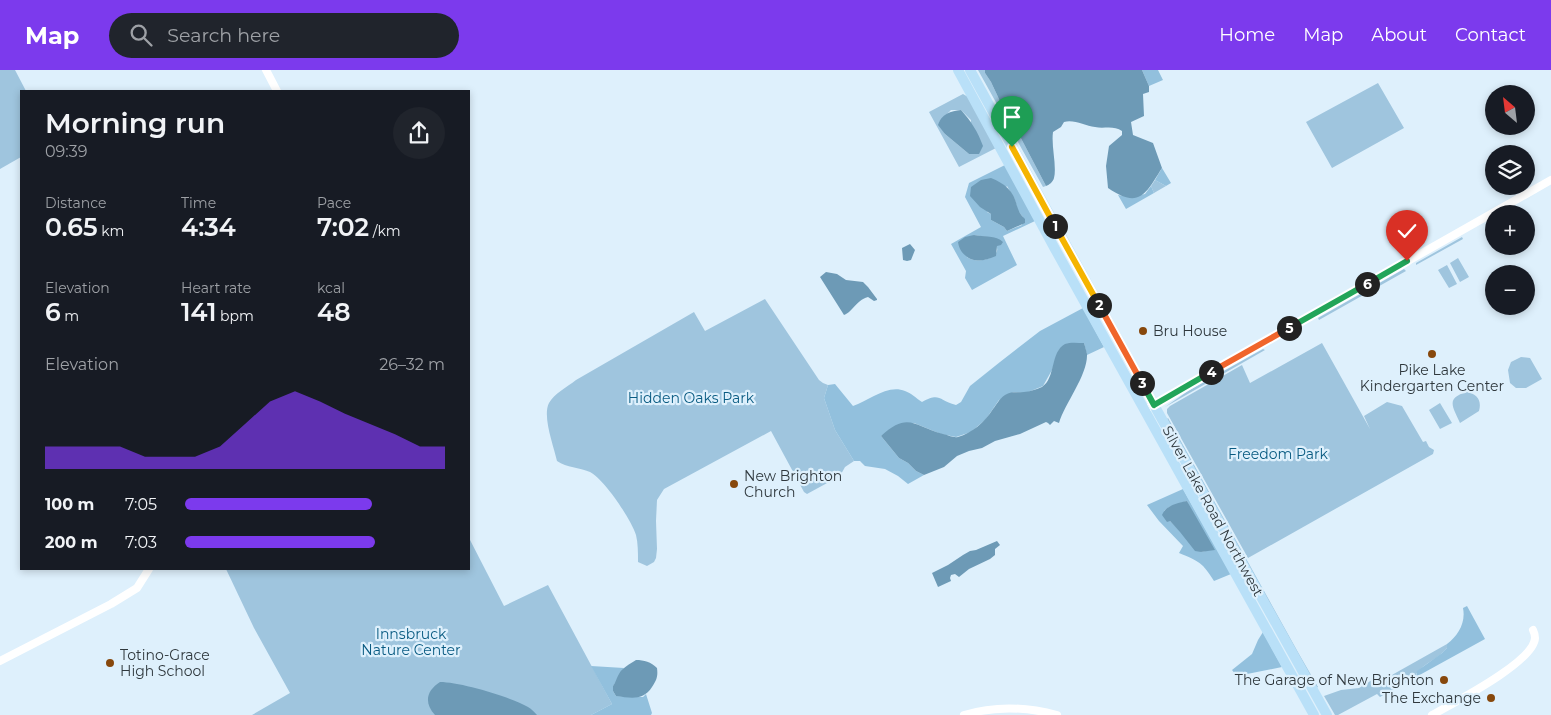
<!DOCTYPE html>
<meta charset="utf-8">
<style>
:root{--surface:#171b24;--page:#20242c;--text:#f1f3f6;--muted:#9ea1a6;--accent:#7c3aed}
body{margin:0;font-family:Montserrat,sans-serif;background:var(--page);color:var(--text);height:100vh;display:flex;flex-direction:column;font-size:19px;white-space:nowrap}
*{box-sizing:border-box;margin:0}
p{font-size:16px;color:var(--muted)}
.icon{flex:none;width:28px;height:28px;fill:none;stroke:currentColor;stroke-width:2;stroke-linecap:round;stroke-linejoin:round}
.map{position:relative;flex:1;overflow:hidden}
.drawer{position:absolute;left:20px;top:20px;width:450px;height:480px;display:flex;flex-direction:column;background:var(--surface);border-radius:0px;box-shadow:0 2px 8px #0003}
.drawer>*{flex:none}
.needle{width:32px;rotate:332deg}
.buttons{position:absolute;left:1485px;top:15px;display:grid;gap:10px}
.buttons a{display:grid;place-items:center;width:50px;height:50px;border-radius:50%;background:var(--surface);box-shadow:0 2px 8px #0003;font-size:25px}
.pin{position:absolute;display:grid;place-items:center;width:42px;height:42px;color:#fff;margin:-51px -21px;border-radius:50% 50% 50% 0;rotate:-45deg;box-shadow:0 0 5px #0007}
.pin .icon{rotate:45deg}
.km{position:absolute;width:25px;height:25px;margin:-12px;border-radius:50%;background:#222;color:#fff;font-size:14px;line-height:25px;text-align:center}
.round{display:grid;place-items:center;flex:none;width:52px;height:52px;border-radius:26px;background:var(--page)}
.overview{display:flex;align-items:center;justify-content:space-between;height:85px;padding:0 25px}
h1{font-size:28px;font-weight:600;line-height:38px}
.stats{display:grid;grid-template-columns:repeat(3,1fr);gap:8px;height:85px;padding:5px 25px}
.stats div{display:grid;align-content:center}
.stats b{font-size:25px;font-weight:600}
.stats small{font-size:14px;font-weight:400}
.stats p{font-size:14px}
.chart{height:140px;padding:10px 25px}
.chart p{display:flex;justify-content:space-between}
.chart svg{width:100%;height:90px;margin-top:5px;fill:var(--accent);opacity:.7}
ul{padding:0 25px;list-style:none;font-size:16px}
li{display:grid;grid-template-columns:80px 60px 1fr;align-items:center;height:38px}
li i{height:12px;border-radius:6px;background:var(--accent)}
header{display:flex;align-items:center;gap:30px;box-sizing:border-box;height:70px;padding:0 25px;background:var(--accent);color:#fff}
header strong{font-size:24px}
nav{display:flex;gap:28px;margin-inline-start:auto;font-size:18px}
.search{width:350px;height:45px;background:var(--page);display:flex;align-items:center;gap:12px;box-sizing:border-box;padding:0 18px;border-radius:28px;color:var(--muted);font-size:19px}
.map>svg:first-child{display:block}
.green{fill:#9fc5de;fill-rule:evenodd}
.forest{fill:#92c0dd;fill-rule:evenodd}
.water{fill:#6d9ab6}
.lines{fill:none;stroke-linecap:round;stroke-linejoin:round}
.minor{stroke:#fff;stroke-width:8}
.major{stroke:#b9e0f8;stroke-width:10}
.split-1-casing{stroke:#fff;stroke-width:10}
.split-2-casing{stroke:#fff;stroke-width:10}
.split-3-casing{stroke:#fff;stroke-width:10}
.split-4-casing{stroke:#fff;stroke-width:10}
.split-5-casing{stroke:#fff;stroke-width:10}
.split-6-casing{stroke:#fff;stroke-width:10}
.split-7-casing{stroke:#fff;stroke-width:10}
.split-1{stroke:#f5b400;stroke-width:6}
.split-2{stroke:#f5b400;stroke-width:6}
.split-3{stroke:#f0652b;stroke-width:6}
.split-4{stroke:#22a559;stroke-width:6}
.split-5{stroke:#f0652b;stroke-width:6}
.split-6{stroke:#22a559;stroke-width:6}
.split-7{stroke:#22a559;stroke-width:6}
.poi-dot{fill:#87480c;stroke:#def0fc;stroke-width:2}
.labels{text-anchor:middle;dominant-baseline:central;stroke-width:4.5;stroke-linejoin:round;paint-order:stroke}
.poi-label{font-size:14px;fill:#2f383d;stroke:#def0fc;text-anchor:start}
.park-label{font-size:14px;fill:#095b82;stroke:#def0fc}
.street-label{font-size:14px;fill:#2f383d;stroke:#def0fc}
</style>
<header>
<strong>Map</strong>
<div class="search"><svg class="icon" aria-label="search" viewBox="0 0 24 24"><circle cx="10" cy="10" r="6"/><path d="M15 15l6 6"/></svg>Search here</div>
<nav><a>Home</a><a>Map</a><a>About</a><a>Contact</a></nav>
</header>
<div class="map">
<svg width="1551" height="645" viewBox="0 0 1551 645">
<rect width="100%" height="100%" fill="#def0fc"/>
<path class="green" d="M0,0H15L26,21H21V87L0,99Z
M978,0H985V3L991,12L1005,42L1014,55L1046,116L1043,117Z
M1378,13L1404,58L1332,98L1306,52Z
M963,24L968,27L996,78L959,97L929,42ZM951,40H961L971,50L969,84L945,64L939,52Z
M1155,110L1166,116L1154,123L1151,116Z
M1462,167L1463,169L1416,195V193Z
M1458,188L1469,207L1460,212L1450,193Z
M1447,195L1457,214L1449,218L1438,200Z
M1404,199L1406,201L1319,250L1318,248Z
M765,229L819,310L823,313L828,315L824,328L835,360L854,391L845,397L840,406L807,424L804,422L771,361L664,419L657,430L656,451L657,479L656,488L654,492L647,496L638,492C638,483 638,473 636,465C631,449 604,409 590,402C579,397 567,398 557,391C554,377 542,346 549,333C554,324 567,317 576,310L694,242L705,261Z
M1322,273L1370,359L1364,346L1387,332L1402,336L1423,372L1426,371L1429,377L1434,380L1433,384L1248,488L1167,343V339L1170,336L1242,295L1250,313Z
M1263,279L1265,280L1165,337L1188,321Z
M1521,287L1530,288L1542,309L1526,318H1516L1510,313L1508,300L1511,292Z
M1467,322C1477,324 1482,330 1479,341L1460,353C1453,337 1445,328 1467,322Z
M1440,333L1452,353L1440,359L1429,340Z
M1168,348L1299,584L1318,617L1316,618L1167,349Z
M469,468L504,536L548,515L612,634L591,645H252L290,623L254,558L226,499H469Z
M1447,574V578C1438,589 1424,593 1416,604V607L1380,627L1377,624L1338,645H1335L1324,626L1341,620L1359,618L1372,610H1383Z"/>
<path class="forest" d="M1142,0H1158L1163,10L1149,16Z
M1005,95L1035,151L1003,166L1017,195L972,220L965,208L966,201L951,174L981,157L965,127L969,113ZM1007,116L1015,130L1018,141L1023,147L1022,155L1007,161L1004,157L991,150V144L987,142ZM974,165L994,168C995,172 998,177 997,181C993,191 974,193 967,187Z
M1162,98L1171,113L1166,116L1155,110Z
M1151,116L1154,123L1126,139L1118,125L1130,127L1145,124Z
M1083,238L1104,277L1087,285L1084,273L1066,274L1059,280L1052,300L1043,316L1026,323L1014,322L999,330L986,349L971,362L956,367L941,364L914,353L881,366L899,388L908,393L916,401L924,405L908,414L898,406L885,399L865,396L860,391H854L835,360L824,328L828,315L835,314L853,336C869,331 887,314 905,321C911,323 916,328 922,332C940,322 938,330 956,335L961,332L970,316L1000,292L1040,261Z
M1183,419L1231,504L1214,511C1203,493 1199,491 1179,483L1183,476L1159,451L1147,435ZM1187,431L1210,480L1201,482L1170,451L1164,441L1169,437Z
M1467,536L1485,569L1416,607L1417,601L1442,583L1447,578V574C1458,566 1466,553 1463,538Z
M1263,562L1282,597L1237,606L1232,600L1252,584L1258,570Z
M591,596L624,598C619,604 618,610 613,616V621L616,626L643,627L646,624L652,643L651,645H591L612,634Z"/>
<path class="water" d="M985,0H1142L1149,16V22L1143,24L1144,46L1131,52L1133,65L1153,73L1162,98C1146,123 1140,140 1108,118L1106,96L1109,76L1122,65V61C1114,55 1104,59 1095,57C1085,56 1074,49 1064,52L1061,57L1053,62C1051,76 1057,96 1054,108C1053,112 1049,115 1046,116L1014,55L1005,42L991,12L985,3Z
M961,40C971,51 978,62 983,76L979,84H969L945,64L938,55C941,44 951,41 961,40Z
M991,108C1004,113 1014,121 1017,136C1019,142 1020,144 1025,149V153L1007,161L1004,157L991,150V144L980,137L970,126L971,117L981,110Z
M974,165C984,167 996,165 1003,172L1001,175L997,176L996,186C986,190 975,194 966,186C961,182 959,178 958,172L965,167Z
M910,174L915,180L911,190L907,191L903,190L902,178Z
M826,202L837,204L846,210L863,212L868,217L877,229V230L874,231L868,227C855,231 854,241 844,245L820,207Z
M1084,273C1085,276 1086,280 1087,284C1088,305 1065,333 1059,353L1054,351L1050,355L1048,353L1046,352L1020,364L995,371L982,378L969,381L957,386L944,397L924,405L916,401L908,393L899,388L881,366C908,341 914,356 943,364C948,365 953,368 958,367C972,363 985,352 993,339C997,334 999,329 1005,325C1011,321 1017,323 1024,322C1029,322 1037,319 1042,317C1056,308 1050,282 1065,274C1070,272 1078,273 1084,273Z
M1187,431L1215,480L1201,482L1195,481L1180,462L1170,451L1167,452L1162,445C1166,435 1178,433 1187,431Z
M997,471L1000,475L995,479V485L990,489L969,499L959,507L955,504L951,505L950,508L951,511L938,517L932,503L948,495L963,485L970,481L976,480Z
M636,590C644,590 651,592 657,598C658,606 657,610 652,617C643,631 631,628 616,626L613,621V616C616,612 616,609 619,604C622,598 630,594 636,590Z
M440,612C460,612 511,627 528,637C532,639 534,642 537,645H435C424,633 426,621 440,612Z"/>
<g class="lines">
<path class="minor" d="M266,0L277,21
M1150,337L1551,110
M0,591L111,534L137,518L149,499
M964,645C994,636 1027,637 1057,645
M1432,645C1453,633 1534,592 1535,568C1535,565 1534,562 1533,560"/>
<path class="major" d="M958,0L1055,179L1314,645
M970,0L1154,335L1327,645"/>
</g>
<g class="lines">
<defs>
<path id="split-1" d="M1012,77L1055,156"/>
<path id="split-2" d="M1055,156L1099,235"/>
<path id="split-3" d="M1099,235L1142,313"/>
<path id="split-4" d="M1142,313L1154,335L1211,302"/>
<path id="split-5" d="M1211,302L1289,258"/>
<path id="split-6" d="M1289,258L1367,214"/>
<path id="split-7" d="M1367,214L1407,191"/>
</defs>
<use href="#split-1" class="split-1-casing"/>
<use href="#split-2" class="split-2-casing"/>
<use href="#split-3" class="split-3-casing"/>
<use href="#split-4" class="split-4-casing"/>
<use href="#split-5" class="split-5-casing"/>
<use href="#split-6" class="split-6-casing"/>
<use href="#split-7" class="split-7-casing"/>
<use href="#split-1" class="split-1"/>
<use href="#split-2" class="split-2"/>
<use href="#split-3" class="split-3"/>
<use href="#split-4" class="split-4"/>
<use href="#split-5" class="split-5"/>
<use href="#split-6" class="split-6"/>
<use href="#split-7" class="split-7"/>
</g>
<g class="poi-dot">
<circle cx="1143" cy="261" r="5"/>
<circle cx="1432" cy="284" r="5"/>
<circle cx="734" cy="414" r="5"/>
<circle cx="110" cy="593" r="5"/>
<circle cx="1444" cy="610" r="5"/>
<circle cx="1491" cy="628" r="5"/>
</g>
<g class="labels">
<g class="poi-label">
<text x="1153" y="261">Bru House</text>
<text x="1432" y="300" text-anchor="middle">Pike Lake<tspan x="1432" dy="16">Kindergarten Center</tspan></text>
<text x="744" y="406">New Brighton<tspan x="744" dy="16">Church</tspan></text>
<text x="120" y="585">Totino-Grace<tspan x="120" dy="16">High School</tspan></text>
<text x="1434" y="610" text-anchor="end">The Garage of New Brighton</text>
<text x="1481" y="628" text-anchor="end">The Exchange</text>
</g>
<g class="park-label">
<text x="691" y="328">Hidden Oaks Park</text>
<text x="1278" y="384">Freedom Park</text>
<text x="411" y="564">Innsbruck<tspan x="411" dy="16">Nature Center</tspan></text>
</g>
<g class="street-label">
<text transform="translate(1213 441) rotate(61)">Silver Lake Road Northwest</text>
</g>
</g>
</svg>
<div class="buttons">
<a><svg class="needle" viewBox="-14 -14 28 28"><path d="M0-13l5 13h-10z" fill="#e53935"/><path d="M0 13l5-13h-10z" fill="#9ea1a6"/></svg></a>
<a><svg class="icon" aria-label="layers" viewBox="0 0 24 24"><path d="M12 4l9 5-9 5-9-5zM3 14l9 5 9-5"/></svg></a>
<a>+</a>
<a>−</a>
</div>
<div class="pin" style="left:1012px;top:77px;background:#1e9e55"><svg class="icon" aria-label="arrive" viewBox="0 0 24 24"><path d="M6 21V4h12l-3 4 3 4H6"/></svg></div>
<div class="pin" style="left:1407px;top:191px;background:#d93025"><svg class="icon" aria-label="check" viewBox="0 0 24 24"><path d="M5 12l5 5 9-10"/></svg></div>
<b class="km" style="left:1055px;top:156px">1</b>
<b class="km" style="left:1099px;top:235px">2</b>
<b class="km" style="left:1142px;top:313px">3</b>
<b class="km" style="left:1211px;top:302px">4</b>
<b class="km" style="left:1289px;top:258px">5</b>
<b class="km" style="left:1367px;top:214px">6</b>
<section class="drawer">
<div class="overview"><div><h1>Morning run</h1><p>09:39</p></div><a class="round"><svg class="icon" aria-label="share" viewBox="0 0 24 24"><path d="M12 15V3M7 8l5-5 5 5M5 13v7h14v-7"/></svg></a></div>
<div class="stats">
<div><p>Distance</p><b>0.65<small> km</small></b></div>
<div><p>Time</p><b>4:34</b></div>
<div><p>Pace</p><b>7:02<small> /km</small></b></div>
</div>
<div class="stats">
<div><p>Elevation</p><b>6<small> m</small></b></div>
<div><p>Heart rate</p><b>141<small> bpm</small></b></div>
<div><p>kcal</p><b>48</b></div>
</div>
<div class="chart"><p><span>Elevation</span>26–32 m</p>
<svg viewBox="0 0 160 44" preserveAspectRatio="none"><path d="M0 44V33L10 33L20 33L30 33L40 38L50 38L60 38L70 33L80 22L90 11L100 6L110 11L120 17L130 22L140 27L150 33L160 33V44z"/></svg>
</div>
<ul>
<li><b>100 m</b>7:05<i style="width:72%"></i></li>
<li><b>200 m</b>7:03<i style="width:73%"></i></li>
</ul>
</section>
</div>
